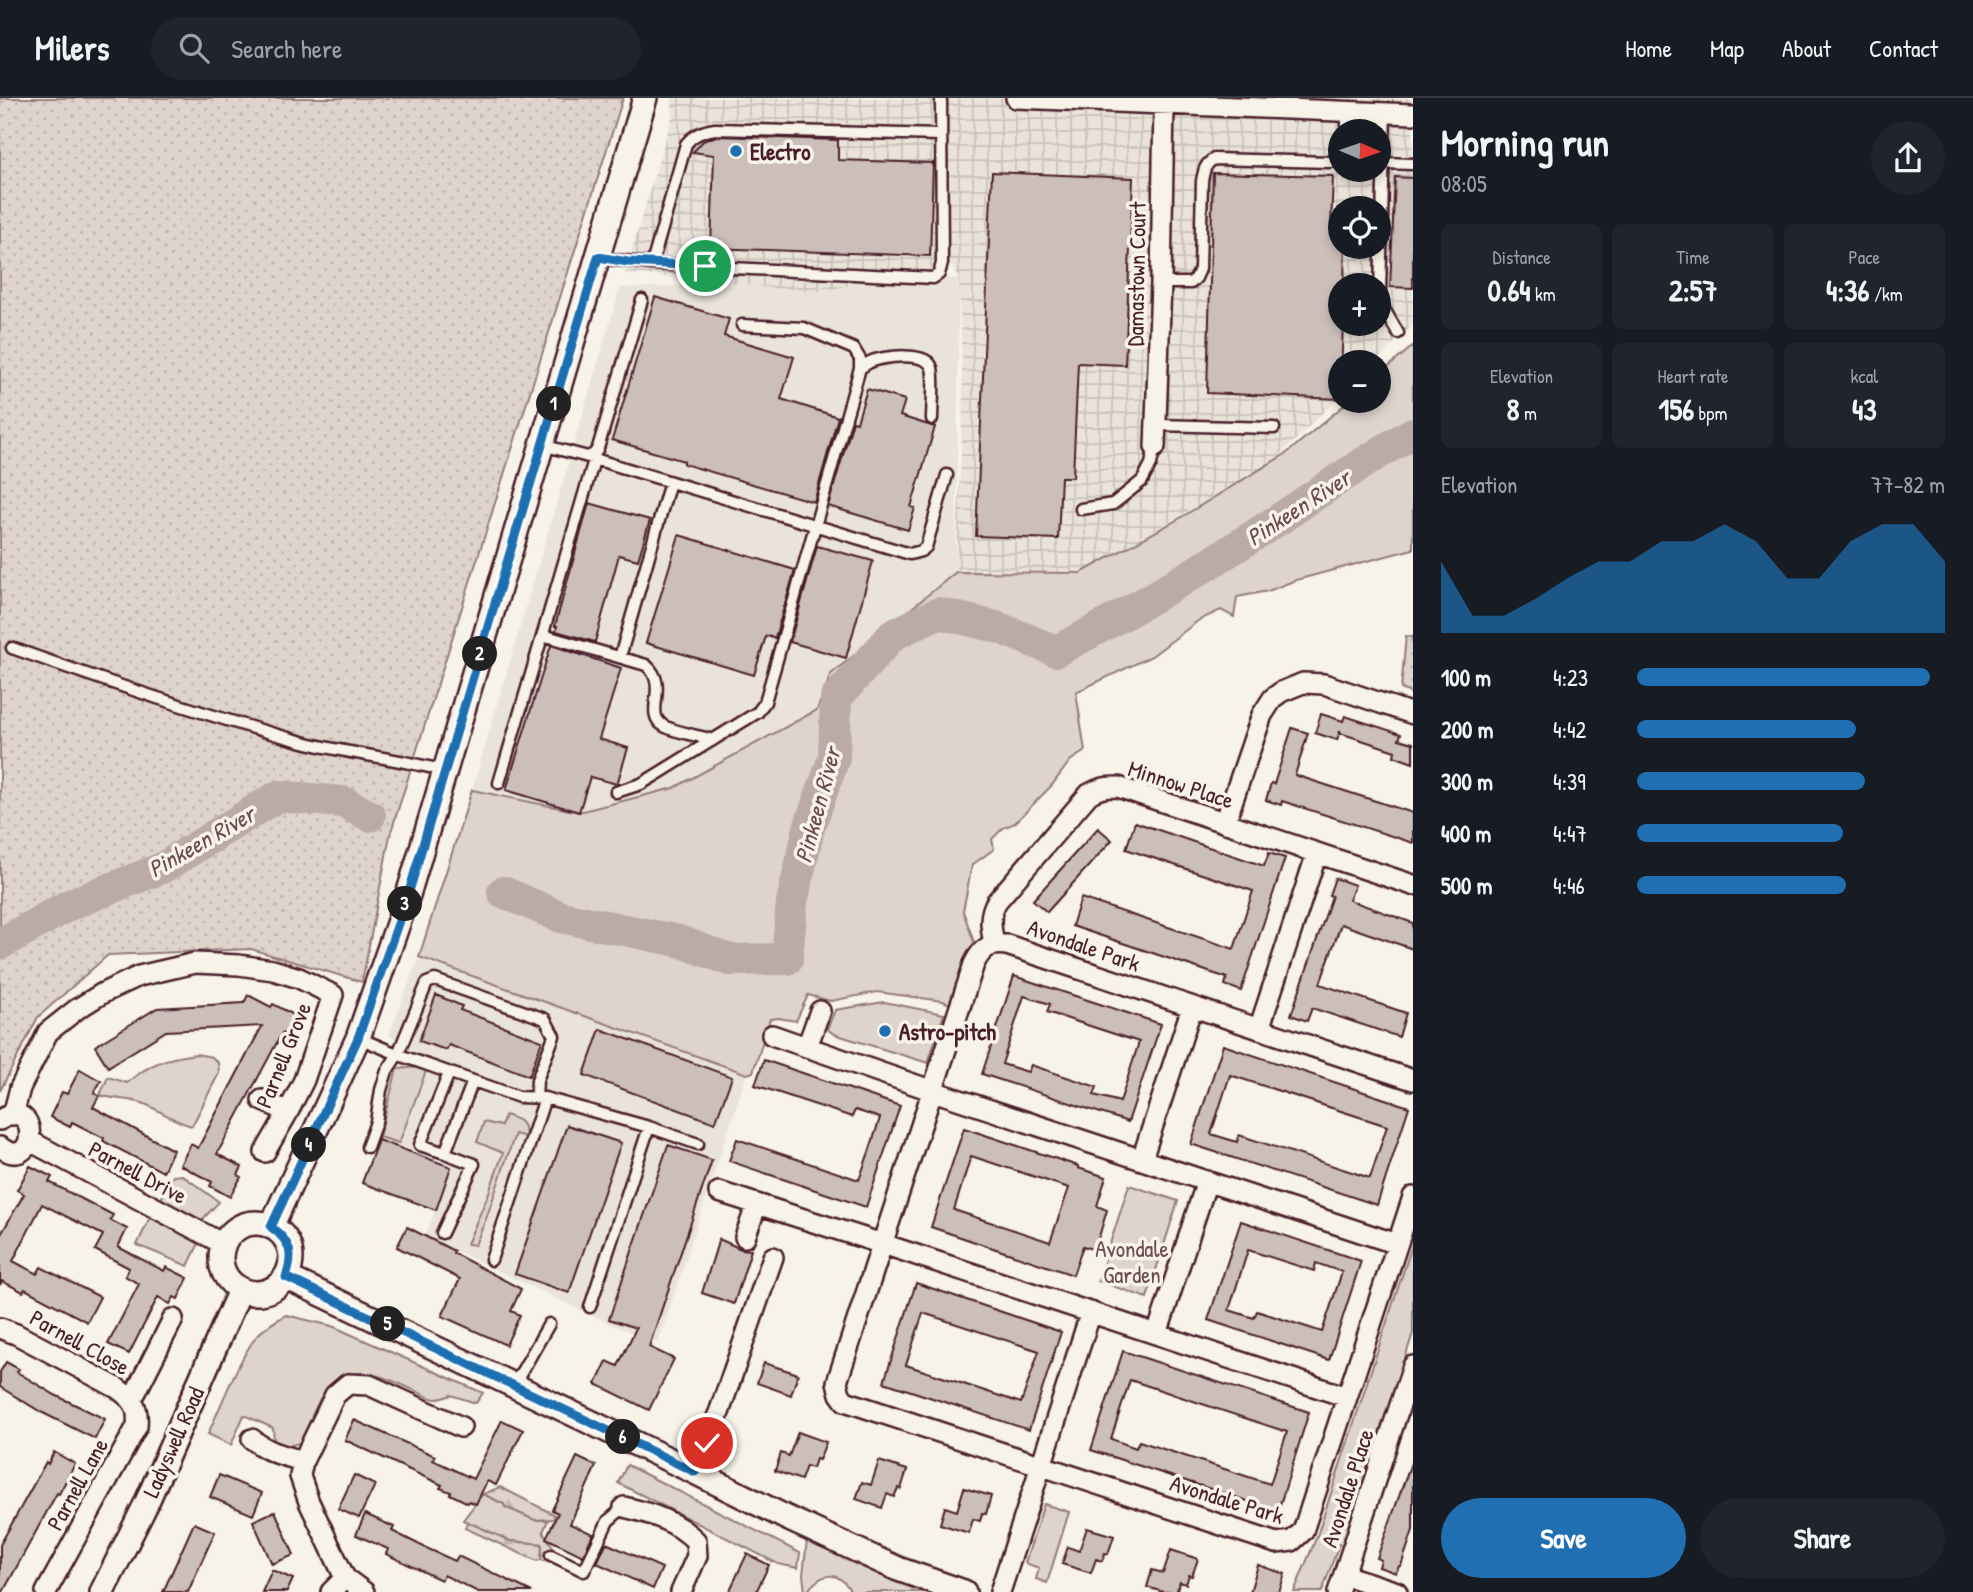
<!DOCTYPE html>
<meta charset="utf-8">
<style>
:root{--surface:#171b24;--page:#20242c;--text:#f1f3f6;--muted:#9ea1a6;--line:#363941;--accent:#1f6fb2}
body{margin:0;font-family:"Patrick Hand",sans-serif;background:var(--page);color:var(--text);height:100vh;display:flex;flex-direction:column;font-size:26px;white-space:nowrap}
*{box-sizing:border-box;margin:0}
p{font-size:23px;color:var(--muted)}
.icon{flex:none;width:38px;height:38px;fill:none;stroke:currentColor;stroke-width:2;stroke-linecap:round;stroke-linejoin:round}
.map{position:relative;flex:1;overflow:hidden}
.details{display:flex;flex-direction:column;background:var(--surface);width:560px}
.details>*{flex:none}
.needle{width:46px;rotate:92deg}
.fabs{position:absolute;left:1328px;top:21px;display:grid;gap:14px}
.fabs a{display:grid;place-items:center;width:63px;height:63px;border-radius:50%;background:var(--surface);box-shadow:0 4px 10px #0003;font-size:35px}
.pin{position:absolute;display:grid;place-items:center;width:60px;height:60px;color:#fff;margin:-30px;border:4px solid #fff;border-radius:50%;box-shadow:0 2px 7px #0007}
.km{position:absolute;width:35px;height:35px;margin:-18px;border-radius:50%;background:#222;color:#fff;font-size:19px;line-height:35px;text-align:center}
.round{display:grid;place-items:center;flex:none;width:74px;height:74px;border-radius:37px;background:var(--page)}
.headline{display:flex;align-items:center;justify-content:space-between;height:119px;padding:0 28px}
h1{font-size:38px;font-weight:800;line-height:52px}
.figures{display:grid;grid-template-columns:repeat(3,1fr);gap:10px;height:119px;padding:7px 28px}
.figures div{display:grid;align-content:center;border-radius:10px;background:var(--page);text-align:center}
.figures b{font-size:30px;font-weight:800}
.figures small{font-size:19px;font-weight:400}
.figures p{font-size:19px}
.chart{height:196px;padding:14px 28px}
.chart p{display:flex;justify-content:space-between}
.chart svg{width:100%;height:126px;margin-top:7px;fill:var(--accent);opacity:.7}
.primary-button{display:flex;gap:14px;margin-top:auto;padding:14px 28px}
.primary-button a{flex:1;height:80px;border-radius:42px;background:var(--accent);color:#fff;font-size:28px;font-weight:800;line-height:80px;text-align:center}
.primary-button a+a{background:var(--page);color:var(--text)}
ul{padding:0 28px;list-style:none;font-size:23px}
li{display:grid;grid-template-columns:112px 84px 1fr;align-items:center;height:52px}
li i{height:18px;border-radius:9px;background:var(--accent)}
header{display:flex;align-items:center;gap:42px;box-sizing:border-box;height:98px;padding:0 35px;background:var(--surface);border-bottom:2px solid var(--line)}
header strong{font-size:33px}
nav{display:flex;gap:38px;margin-inline-start:auto;font-size:24px}
.search{width:490px;height:63px;background:var(--page);display:flex;align-items:center;gap:18px;box-sizing:border-box;padding:0 24px;border-radius:38px;color:var(--muted);font-size:26px}
main{display:flex;flex:1;min-height:0}
.map>svg:first-child{display:block}
.built{fill:#eae3da}
.industrial{fill:url(#industrial-grid);fill-rule:evenodd}
.green{fill:#ded4cc;stroke:#947a7c;stroke-width:2}
.forest{fill:url(#forest-firs);stroke:#947a7c;stroke-width:2}
.park{fill:url(#park-dots);stroke:#947a7c;stroke-width:2}
.lines{fill:none;stroke-linecap:round;stroke-linejoin:round}
.river{stroke:#bcaaa7;stroke-width:32}
.building{fill:#ccbfb9;stroke:#4a1f2b;stroke-width:2;fill-rule:evenodd}
.service-casing{stroke:#4a1f2b;stroke-width:15}
.minor-casing{stroke:#4a1f2b;stroke-width:24}
.tertiary-casing{stroke:#4a1f2b;stroke-width:28}
.service{stroke:#f7f3e8;stroke-width:10}
.minor{stroke:#f7f3e8;stroke-width:19}
.tertiary{stroke:#f7f3e8;stroke-width:23}
.route-casing{stroke:#fff;stroke-width:14}
.route{stroke:#1f6fb2;stroke-width:9}
.poi-dot{fill:#1f6fb2;stroke:#f7f3e8;stroke-width:2.5}
.labels{text-anchor:middle;dominant-baseline:central;stroke-width:7;stroke-linejoin:round;paint-order:stroke}
.poi-label{font-size:23px;font-weight:bold;fill:#4a1f2b;stroke:#f7f3e8;text-anchor:start}
.street-label{font-size:23px;fill:#4a1f2b;stroke:#f7f3e8}
.park-label{font-size:23px;fill:#6f4c53;stroke:#f7f3e8}
.water-label{font-size:24px;font-style:italic;fill:#6c4950;stroke:#f7f3e8}
</style>
<header>
<strong>Milers</strong>
<div class="search"><svg class="icon" aria-label="search" viewBox="0 0 24 24"><circle cx="10" cy="10" r="6"/><path d="M15 15l6 6"/></svg>Search here</div>
<nav><a>Home</a><a>Map</a><a>About</a><a>Contact</a></nav>
</header>
<main>
<div class="map">
<svg width="1413" height="1494" viewBox="0 0 1413 1494">
<defs>
<pattern id="industrial-grid" width="8" height="8" patternUnits="userSpaceOnUse" patternTransform="scale(1.75)"><rect width="8" height="8" fill="#eae3da"/><path d="M0 4h8M4 0v8" fill="none" stroke="#cac2bb"/></pattern>
<pattern id="forest-firs" width="22" height="20" patternUnits="userSpaceOnUse" patternTransform="scale(1.75)"><rect width="22" height="20" fill="#ded4cc"/><path d="M5 1l3.5 6h-7zM16 11l3.5 6h-7z" fill="#c0b6af"/></pattern>
<pattern id="park-dots" width="8" height="8" patternUnits="userSpaceOnUse" patternTransform="scale(1.75)"><rect width="8" height="8" fill="#ded4cc"/><path d="M2 2h.1M6 6h.1" fill="none" stroke="#c0b6af" stroke-width="1.8" stroke-linecap="round"/></pattern>
</defs>
<rect width="100%" height="100%" fill="#f7f3e8"/>
<filter id="ink" filterUnits="userSpaceOnUse"><feTurbulence type="fractalNoise" baseFrequency=".0143" numOctaves="2"/><feDisplacementMap in="SourceGraphic" scale="14" xChannelSelector="R" yChannelSelector="G"/><feConvolveMatrix kernelMatrix="1 2 1 2 8 2 1 2 1" color-interpolation-filters="sRGB"/></filter>
<g filter="url(#ink)">
<path class="built" d="M959,180L956,474L831,576L818,612L661,697L579,714L472,692L620,190Z
M419,859L747,976L658,1245L606,1224L425,1138L453,1068L376,1039L390,981L407,947L389,937Z"/>
<path class="industrial" d="M672,0H1413V227L1375,264H1340V298L1273,364L1081,475L956,474L963,305L959,180L951,168L815,194L625,175L672,18ZM1340,33H1379V72H1340ZM1340,110H1379V149H1340ZM1340,187H1379V226H1340Z"/>
<path class="green" d="M1413,248V451L1296,482L1268,493L1237,499L1234,519L1221,512L1199,522L1152,558L1076,594L1085,653L1070,663L1052,687L1015,725L1003,730L992,741L994,751L972,767L963,813L974,844L953,904L950,906L943,903L877,894L831,903L808,897L796,923L778,920L770,921L753,974L747,976L419,859L472,692L579,714L674,690L817,612L831,576L956,474L1081,475L1175,423L1287,355L1349,303H1379V277Z
M884,904L944,916L928,965L834,936L827,931L835,912Z
M196,956L212,959L218,965L219,975L192,1028C175,1024 161,1013 145,1006C130,1000 115,1002 100,997L108,979L127,985C150,965 166,960 196,956Z
M420,969L426,973L399,1045L379,1039L397,971Z
M505,1017C518,1021 525,1023 526,1039L515,1036L486,1121L475,1147L467,1146L488,1097L503,1055L477,1044L484,1024L501,1028Z
M182,1077L219,1104L202,1122L161,1101L173,1078Z
M1129,1087L1178,1103L1147,1200L1098,1183Z
M152,1115L189,1135L199,1145L188,1168L137,1147Z
M1413,1144V1235L1345,1447L1339,1446L1322,1494H1294L1317,1438Z
M286,1217L332,1228L483,1295L476,1305L451,1297C446,1299 442,1301 436,1301C429,1301 422,1296 416,1293C391,1282 360,1264 334,1284C315,1299 312,1326 299,1345L289,1348H278L274,1343L273,1330L244,1317L231,1347L208,1336C221,1308 237,1265 255,1240C263,1230 275,1223 286,1217Z
M627,1367L800,1455L798,1470L778,1466L618,1385Z
M483,1396L504,1406L505,1409L535,1422H548L543,1434L554,1450L548,1464L541,1462L542,1446L510,1443L463,1422Z
M1044,1406L1069,1414L1047,1485L1036,1481L1039,1470L1025,1465Z
M807,1442L879,1474L929,1494H851C838,1471 821,1474 807,1494H805L803,1477Z"/>
<path class="forest" d="M500,1389L555,1417L553,1421L535,1422L505,1409L504,1406L483,1396Z
M468,1424L510,1443L542,1446L541,1462L537,1463L465,1430Z"/>
<path class="park" d="M0,0H623L390,737L362,884L251,851L108,857L38,919L0,993Z
M1406,538L1413,539V596L1401,591Z"/>
<g class="lines">
<path class="river" d="M503,794L561,819L679,843L730,862L787,861L792,804L809,730L834,660L836,600L893,537L938,515L997,529L1056,553C1132,514 1206,469 1278,422C1323,392 1366,361 1413,335
M0,846L69,807L162,770L278,698L343,704L370,718"/>
</g>
<path class="building" d="M716,38L838,42V62L933,65L930,158L711,150L714,57L693,54L703,43Z
M992,74L1133,80L1125,267L1078,265L1073,379H1061L1058,441L976,438Z
M1213,75L1333,78L1331,129L1340,130V149H1345L1344,187H1340V226H1343L1340,301L1207,295Z
M1395,79L1413,80V190L1390,189Z
M655,199L729,221L724,238L794,259L781,301L838,319L814,404L684,366V363L612,342Z
M867,291L905,302L900,318L935,329L911,409L915,410L908,432L828,408L853,323L857,324Z
M589,405L650,422L638,462L619,457L595,544L556,533L557,528H555Z
M679,437L795,472L775,540L766,538L754,577L646,545Z
M817,448L873,463L846,560L790,544Z
M551,547L621,570L599,641L628,650L617,686L590,679L579,714L506,692Z
M1321,616L1343,623L1345,618L1401,636L1399,641L1413,645V665L1394,658L1395,653L1340,635V633L1337,642L1315,635Z
M1292,630L1308,635L1295,677L1413,715V745L1282,703L1281,707L1266,702L1271,685L1274,686Z
M1135,724L1264,768L1269,755L1285,760L1241,893L1225,887L1227,880L1072,828L1081,800L1234,851L1253,793L1126,751Z
M1098,730L1112,742L1047,814L1033,802Z
M1335,780L1355,787L1349,802L1413,825V851L1341,826L1320,886L1406,915L1399,939L1312,910L1307,923L1291,917L1332,798L1329,797Z
M1014,878L1161,926L1128,1024L982,976ZM1024,898L1050,906L1047,914L1139,944L1120,1004L1094,997L1097,989L1031,967L1028,974L1002,966Z
M248,897L271,909L273,906L298,919L288,938L282,935L217,1056L242,1069L238,1077L241,1079L230,1099L210,1088L212,1084L180,1067L191,1046L198,1050L262,928L166,933L108,969L95,948L157,910L244,905Z
M436,897L462,908L460,912L542,943L529,978L449,947L446,952L419,943Z
M600,931L732,979L715,1025L584,977Z
M1223,947L1409,1009L1377,1107L1191,1046ZM1230,977L1387,1028L1370,1080L1239,1037L1237,1044L1211,1036Z
M764,962L900,1008L866,1109L729,1063L737,1041L859,1082L869,1054L880,1020L855,1012L852,1019L755,987Z
M80,971L101,983L94,995L99,998L93,1009L173,1052L163,1074L103,1043L104,1040L72,1024L70,1029L50,1019L62,994L67,996Z
M567,1027L621,1045L569,1195L515,1176Z
M964,1030L1078,1068V1070L1106,1079L1097,1108L1107,1112L1095,1152L1083,1148L1073,1177L931,1129ZM971,1058L1069,1090L1050,1144L954,1112Z
M378,1042L451,1069L436,1112L362,1085Z
M668,1047L712,1062L649,1249L674,1261L649,1312L596,1286L607,1263L618,1268L636,1230L609,1221Z
M30,1068L52,1079L49,1084L113,1117L110,1122L127,1131L118,1149L164,1173L166,1169L188,1180L178,1201L174,1199L170,1206L158,1199L129,1256L108,1246L139,1186L125,1178L129,1170L95,1152L103,1137L42,1106L13,1163L37,1176L41,1169L100,1199L87,1224L25,1191L23,1194L2,1183L0,1187V1138L24,1096L17,1092Z
M1241,1123L1361,1163L1329,1262L1208,1222ZM1248,1152L1314,1173L1316,1165L1342,1174L1322,1234L1257,1213L1254,1220L1229,1212Z
M407,1129L454,1153L453,1155L521,1191L511,1213L520,1217L506,1247L442,1218L460,1181L397,1149Z
M719,1141L741,1151L751,1152L734,1206L702,1195Z
M916,1185L1061,1234L1029,1332L884,1284ZM923,1215L1039,1253L1021,1305L906,1267Z
M1123,1253L1309,1314L1278,1413L1091,1352ZM1130,1282L1287,1334L1270,1386L1139,1343L1136,1350L1111,1341Z
M6,1264L19,1271L17,1274L55,1297L105,1321L95,1341L41,1314L0,1289V1274Z
M764,1265L798,1276L791,1297L757,1285Z
M354,1322L435,1358L433,1362L473,1381L502,1322L523,1332L496,1387L487,1383L476,1406L469,1403L468,1405L450,1396L451,1394L440,1390L442,1387L345,1342Z
M798,1334L826,1344L819,1362L816,1361L813,1370L806,1368L801,1382L775,1373L781,1355L789,1358Z
M54,1354L75,1366L59,1396L57,1395L3,1494H0V1447L46,1364L48,1366Z
M577,1359L596,1368L570,1426L593,1436L583,1458L546,1440L558,1415L552,1412Z
M879,1363L907,1372L901,1391L898,1390L894,1399L887,1396L882,1410L856,1401L862,1384L871,1387Z
M1411,1365H1413V1432L1401,1468H1399L1396,1475L1379,1469L1381,1462L1377,1460Z
M219,1377L262,1395L253,1417L210,1399Z
M354,1377L375,1387L359,1420L338,1411Z
M964,1390L991,1398L986,1416L982,1415L980,1423L973,1421L969,1435L940,1426L945,1409L957,1413Z
M275,1413L294,1457L272,1466L253,1423Z
M365,1416L394,1429L392,1433L424,1449L455,1463L458,1458L532,1494H478L444,1477L441,1482L386,1456L388,1451L356,1437Z
M194,1425L215,1434L205,1456L188,1494H163Z
M1087,1430L1114,1438L1108,1456L1105,1455L1102,1463L1096,1461L1091,1475L1062,1466L1068,1449L1079,1453Z
M606,1445L662,1470L653,1491L597,1465Z
M1171,1452L1198,1461L1192,1478L1189,1477L1186,1486L1180,1484L1176,1494H1163L1147,1489L1152,1472L1163,1475Z
M747,1456L769,1467L756,1494H729Z
M1258,1467L1285,1476L1279,1494H1250Z
M272,1472L293,1481L287,1494H262Z"/>
<g class="lines">
<defs>
<path id="service" d="M1385,14L1380,194L1384,211L1398,235
M1347,33V13
M1383,65L1413,66
M598,160L652,166L933,180L939,176L942,165L941,0
M652,166L686,46C694,36 703,33 715,31L940,37
M1161,185H1191L1196,180L1200,171L1202,83C1204,72 1205,66 1214,61L1331,64L1340,60
M860,270C862,269 868,265 870,264C883,258 928,253 932,270C935,281 932,308 932,321
M1156,327L1274,330
M542,347L588,359L594,356L598,350L642,202
M588,359L910,456L921,453L926,449L947,377
M1081,411L1113,406L1142,383L1151,366L1155,349
M543,537L646,567C671,588 642,615 664,628C675,634 700,638 713,642
M12,550C108,584 204,617 303,644C349,656 398,660 445,673
M620,559L670,384
M499,685L594,362
M616,694L641,686L656,677L758,614L765,604L860,270V261L854,251L804,230L742,227
M359,940L402,958L519,999L545,1000L649,1029L698,1046
M449,975L420,1047L445,1055L473,983
M367,1049L376,1024L381,992L387,973L398,956L427,885L435,882L545,921L554,938L537,982L536,1000
M442,1135L474,1066L445,1055
M491,1162L545,1000
M590,1209L649,1029
M514,1287L549,1226
M551,1457L584,1473L608,1423L624,1409"/>
<path id="minor" d="M1016,0L1413,16
M1155,349L1161,185L1164,5
M1225,725L1262,617L1273,600L1281,594L1303,585L1324,586L1413,616
M994,846C991,831 988,817 997,803L1089,696C1099,690 1106,689 1118,689L1413,787
M1259,931L1317,755
M772,937L942,996L1397,1146
M807,949L820,913
M1413,982L1007,847C989,845 982,850 974,866L837,1284L840,1296L845,1303L1276,1445L1292,1443L1303,1433L1413,1099
M262,1002L288,1014
M13,1017L20,990L48,934L77,911L103,895L139,878L195,865L239,867L273,872L299,880L333,897L304,982L288,1014L265,1054
M0,1022C40,995 39,1077 0,1049
M30,1043L223,1146
M1142,1061L1192,909
M719,1094L892,1149L1347,1299
M745,1139L757,1106
M0,1230L16,1236L117,1290C133,1302 139,1307 137,1328L46,1494
M1157,1236L1207,1083
M131,1300L136,1294L173,1221
M252,1341C267,1354 284,1358 303,1363
M695,1374L720,1312L773,1159
M624,1409C650,1415 676,1423 696,1443L697,1458L681,1494
M1344,1477L1397,1494
M331,1494L345,1480
M364,1494L345,1480L309,1404L300,1378L303,1363L335,1297L348,1286L369,1287L461,1329
M1000,1494L1091,1214
M1338,1494L1413,1268"/>
<path id="tertiary" d="M221 1160a35 35 0 1 1 70 0a35 35 0 1 1-70 0Z
M271,1129L358,940L408,797L645,0
M286,1179L695,1374L787,1420L898,1471L964,1494
M102,1494L146,1406L240,1192"/>
</defs>
<use href="#service" class="service-casing"/>
<use href="#minor" class="minor-casing"/>
<use href="#tertiary" class="tertiary-casing"/>
<use href="#service" class="service"/>
<use href="#minor" class="minor"/>
<use href="#tertiary" class="tertiary"/>
</g>
</g>
<g class="lines" filter="url(#ink)">
<defs>
<path id="route" d="M705,168L628,164L598,159L408,797L358,940L271,1129C291,1144 294,1156 286,1179L695,1374L707,1345"/>
</defs>
<use href="#route" class="route-casing"/>
<use href="#route" class="route"/>
</g>
<g class="poi-dot">
<circle cx="736" cy="53" r="7"/>
<circle cx="885" cy="933" r="7"/>
</g>
<g class="labels">
<g class="poi-label">
<text x="750" y="53">Electro</text>
<text x="899" y="933">Astro-pitch</text>
</g>
<g class="street-label">
<text transform="translate(1136 176) rotate(-89)">Damastown Court</text>
<text transform="translate(1181 686) rotate(18)">Minnow Place</text>
<text transform="translate(1084 847) rotate(19)">Avondale Park</text>
<text transform="translate(283 957) rotate(-68)">Parnell Grove</text>
<text transform="translate(138 1074) rotate(28)">Parnell Drive</text>
<text transform="translate(80 1244) rotate(29)">Parnell Close</text>
<text transform="translate(173 1344) rotate(-66)">Ladyswell Road</text>
<text transform="translate(77 1386) rotate(-61)">Parnell Lane</text>
<text transform="translate(1347 1390) rotate(-72)">Avondale Place</text>
<text transform="translate(1227 1401) rotate(17)">Avondale Park</text>
</g>
<g class="park-label">
<text x="1132" y="1150">Avondale<tspan x="1132" dy="26">Garden</tspan></text>
</g>
<g class="water-label">
<text transform="translate(1298 409) rotate(-33)">Pinkeen River</text>
<text transform="translate(817 707) rotate(-75)">Pinkeen River</text>
<text transform="translate(201 743) rotate(-30)">Pinkeen River</text>
</g>
</g>
</svg>
<div class="fabs">
<a><svg class="needle" viewBox="-14 -14 28 28"><path d="M0-13l5 13h-10z" fill="#e53935"/><path d="M0 13l5-13h-10z" fill="#9ea1a6"/></svg></a>
<a><svg class="icon" aria-label="locate" viewBox="0 0 24 24"><circle cx="12" cy="12" r="6"/><path d="M12 2v4M12 18v4M2 12h4M18 12h4"/></svg></a>
<a>+</a>
<a>−</a>
</div>
<div class="pin" style="left:705px;top:168px;background:#1e9e55"><svg class="icon" aria-label="arrive" viewBox="0 0 24 24"><path d="M6 21V4h12l-3 4 3 4H6"/></svg></div>
<div class="pin" style="left:707px;top:1345px;background:#d93025"><svg class="icon" aria-label="check" viewBox="0 0 24 24"><path d="M5 12l5 5 9-10"/></svg></div>
<b class="km" style="left:554px;top:306px">1</b>
<b class="km" style="left:480px;top:556px">2</b>
<b class="km" style="left:405px;top:806px">3</b>
<b class="km" style="left:309px;top:1047px">4</b>
<b class="km" style="left:388px;top:1226px">5</b>
<b class="km" style="left:623px;top:1339px">6</b>
</div>
<section class="details">
<div class="headline"><div><h1>Morning run</h1><p>08:05</p></div><a class="round"><svg class="icon" aria-label="share" viewBox="0 0 24 24"><path d="M12 15V3M7 8l5-5 5 5M5 13v7h14v-7"/></svg></a></div>
<div class="figures">
<div><p>Distance</p><b>0.64<small> km</small></b></div>
<div><p>Time</p><b>2:57</b></div>
<div><p>Pace</p><b>4:36<small> /km</small></b></div>
</div>
<div class="figures">
<div><p>Elevation</p><b>8<small> m</small></b></div>
<div><p>Heart rate</p><b>156<small> bpm</small></b></div>
<div><p>kcal</p><b>43</b></div>
</div>
<div class="chart"><p><span>Elevation</span>77–82 m</p>
<svg viewBox="0 0 160 44" preserveAspectRatio="none"><path d="M0 44V19L10 38L20 38L30 32L40 25L50 19L60 19L70 12L80 12L90 6L100 12L110 25L120 25L130 12L140 6L150 6L160 19V44z"/></svg>
</div>
<ul>
<li><b>100 m</b>4:23<i style="width:95%"></i></li>
<li><b>200 m</b>4:42<i style="width:71%"></i></li>
<li><b>300 m</b>4:39<i style="width:74%"></i></li>
<li><b>400 m</b>4:47<i style="width:67%"></i></li>
<li><b>500 m</b>4:46<i style="width:68%"></i></li>
</ul>
<div class="primary-button"><a>Save</a><a>Share</a></div>
</section>
</main>
